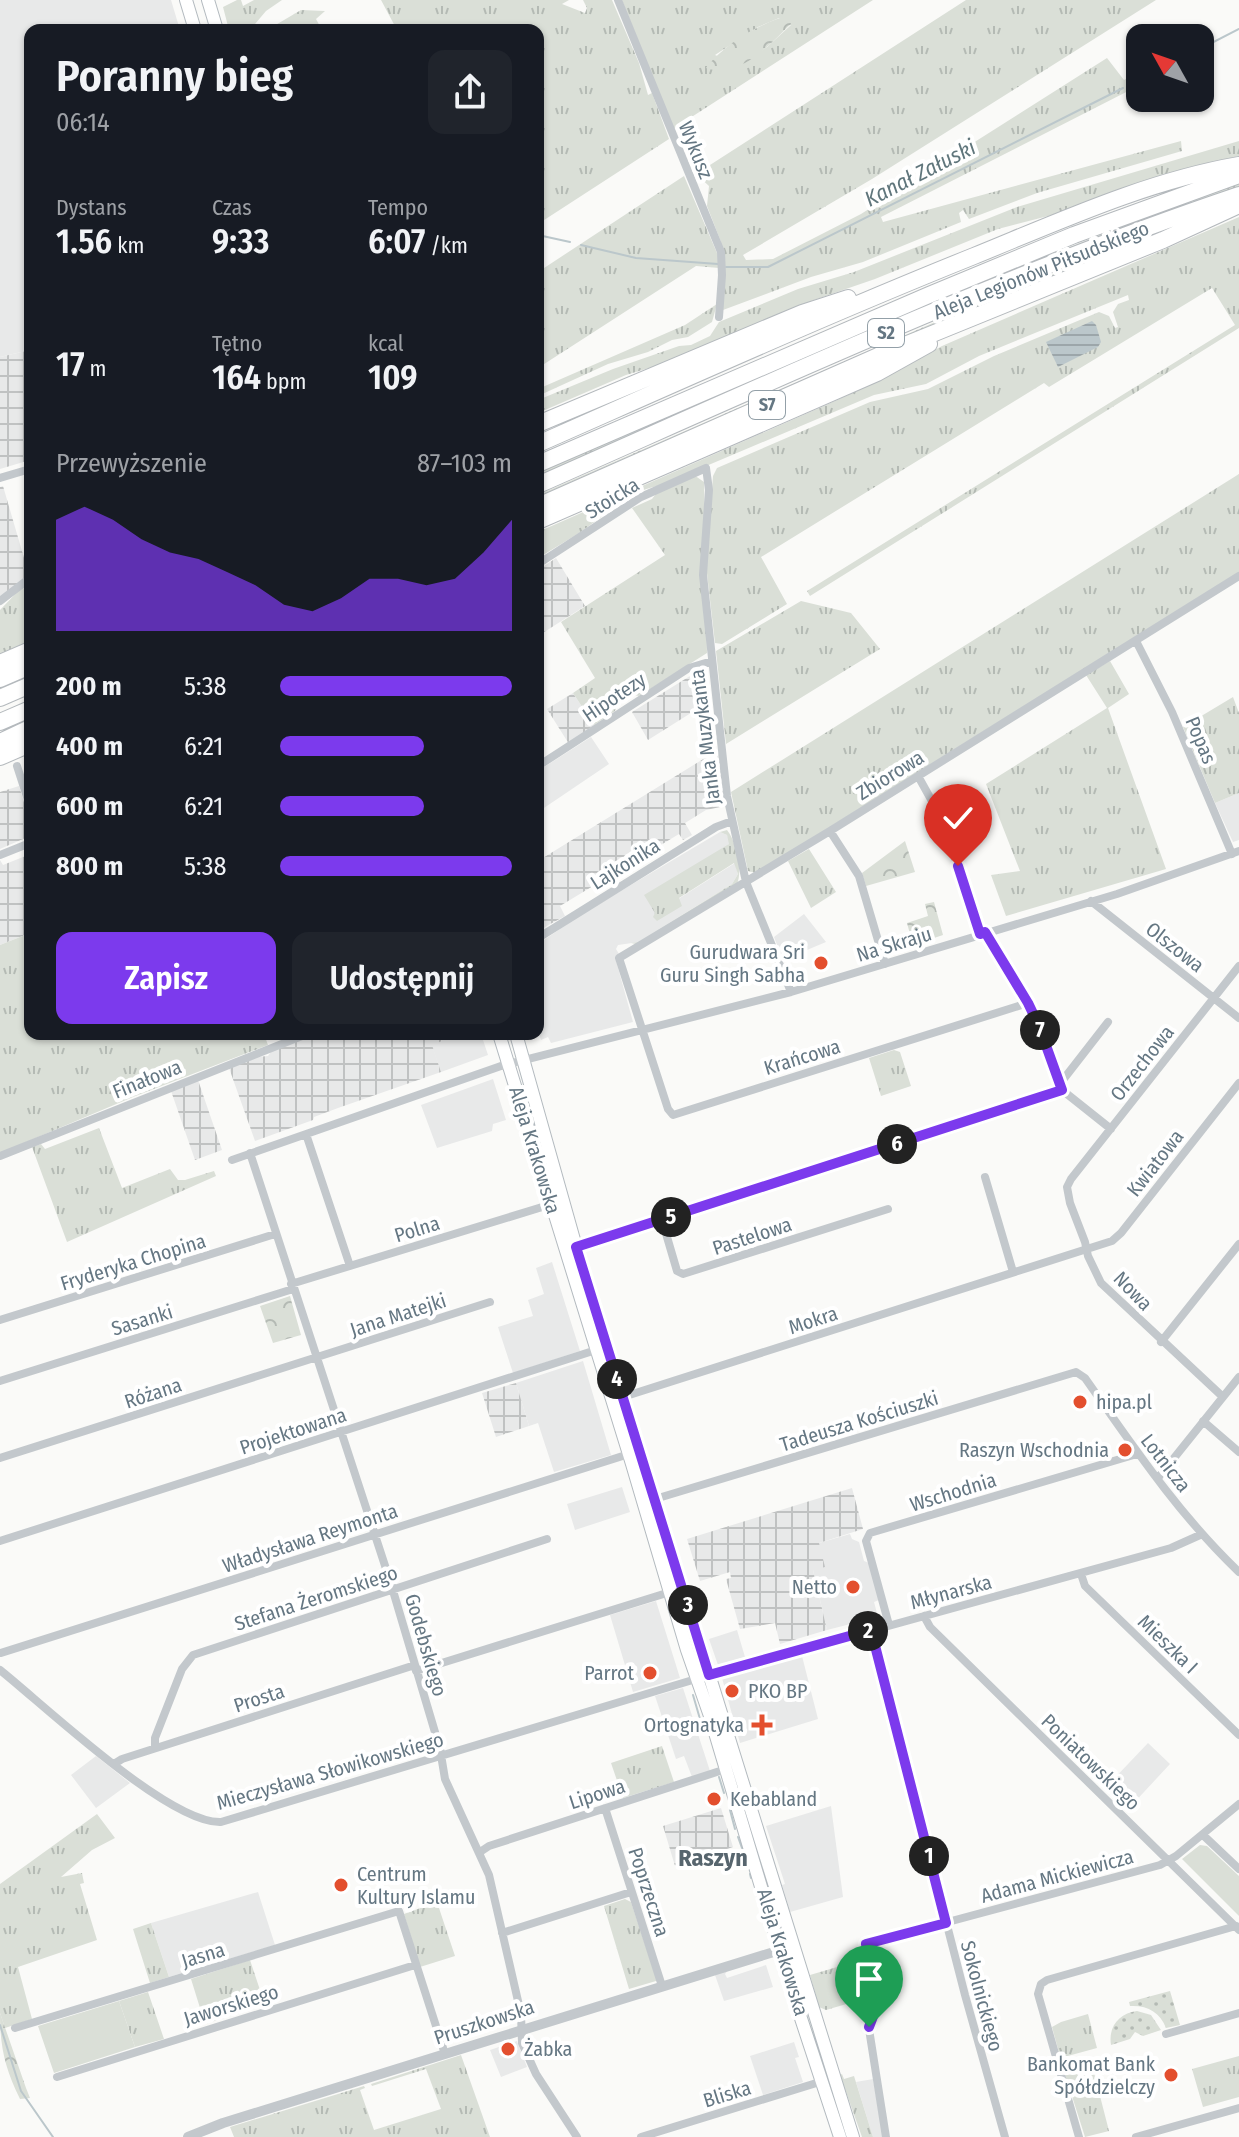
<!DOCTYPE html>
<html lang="pl">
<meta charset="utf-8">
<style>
:root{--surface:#171b24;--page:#20242c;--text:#f1f3f6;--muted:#9ea1a6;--accent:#7c3aed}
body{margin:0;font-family:"Fira Sans Condensed",sans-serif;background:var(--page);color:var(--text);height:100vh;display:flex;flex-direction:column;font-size:30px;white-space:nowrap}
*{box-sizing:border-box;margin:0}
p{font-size:26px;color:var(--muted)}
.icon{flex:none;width:44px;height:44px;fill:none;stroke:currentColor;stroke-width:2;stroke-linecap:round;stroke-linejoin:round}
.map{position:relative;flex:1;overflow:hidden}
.drawer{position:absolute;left:24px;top:24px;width:520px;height:1016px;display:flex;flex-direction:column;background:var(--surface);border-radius:16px;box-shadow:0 2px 6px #0004}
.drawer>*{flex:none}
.needle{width:52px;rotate:310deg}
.controls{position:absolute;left:1126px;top:24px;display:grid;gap:16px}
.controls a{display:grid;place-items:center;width:88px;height:88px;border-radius:16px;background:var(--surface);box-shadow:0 2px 6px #0004;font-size:40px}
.pin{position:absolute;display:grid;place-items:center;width:68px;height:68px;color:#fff;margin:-82px -34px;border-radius:50% 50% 50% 0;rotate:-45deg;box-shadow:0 0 8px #0007}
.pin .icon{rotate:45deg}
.km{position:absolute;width:40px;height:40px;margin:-20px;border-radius:50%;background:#222;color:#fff;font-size:22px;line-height:40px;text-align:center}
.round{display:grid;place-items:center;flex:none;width:84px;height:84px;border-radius:16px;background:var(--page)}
.overview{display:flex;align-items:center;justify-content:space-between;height:136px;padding:0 32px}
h1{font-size:44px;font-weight:600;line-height:60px}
.stats{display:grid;grid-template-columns:repeat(3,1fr);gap:12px;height:136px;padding:8px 32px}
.stats div{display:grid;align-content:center}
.stats b{font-size:34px;font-weight:600}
.stats small{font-size:22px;font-weight:400}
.stats p{font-size:22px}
.chart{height:224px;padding:16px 32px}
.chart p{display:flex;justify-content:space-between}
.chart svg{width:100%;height:144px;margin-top:8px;fill:var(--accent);opacity:.7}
.primary-button{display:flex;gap:16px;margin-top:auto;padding:16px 32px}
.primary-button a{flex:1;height:92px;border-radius:16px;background:var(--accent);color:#fff;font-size:32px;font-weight:600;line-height:92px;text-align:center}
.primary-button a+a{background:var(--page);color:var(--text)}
ul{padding:0 32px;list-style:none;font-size:26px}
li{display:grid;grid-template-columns:128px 96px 1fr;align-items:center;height:60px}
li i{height:20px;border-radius:10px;background:var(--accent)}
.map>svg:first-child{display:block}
.built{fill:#e8e9e9}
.industrial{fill:url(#industrial-grid)}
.grass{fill:url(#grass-tufts);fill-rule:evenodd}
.forest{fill:url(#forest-crowns)}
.park{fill:#dadfd7}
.garden{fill:url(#garden-dots)}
.water{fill:url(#water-rules)}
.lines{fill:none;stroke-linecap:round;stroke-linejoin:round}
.stream{stroke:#bbc7cb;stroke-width:2}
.secondary-casing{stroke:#b3babf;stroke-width:14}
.motorway-casing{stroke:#b4b9bd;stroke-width:18}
.minor{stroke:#c3c8cc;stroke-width:8}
.tertiary{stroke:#c3c8cc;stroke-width:10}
.secondary{stroke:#fff;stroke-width:12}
.motorway{stroke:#fff;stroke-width:16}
.route-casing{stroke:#fff;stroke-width:16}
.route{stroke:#7c3aed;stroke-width:10}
.poi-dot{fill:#e34f2e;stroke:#fff;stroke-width:3}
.labels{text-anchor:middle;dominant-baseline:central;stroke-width:8;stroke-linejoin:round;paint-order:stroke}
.shield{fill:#fff;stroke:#93a0a8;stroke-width:2}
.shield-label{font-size:18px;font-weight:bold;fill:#657783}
.street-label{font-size:20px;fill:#657783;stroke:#fff}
.poi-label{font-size:20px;fill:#657783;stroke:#fff;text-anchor:end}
.water-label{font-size:22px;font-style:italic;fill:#60767c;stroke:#fff}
.quarter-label{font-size:24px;font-weight:bold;fill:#57656e;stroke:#fff}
</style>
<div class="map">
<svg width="1239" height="2137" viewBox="0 0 1239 2137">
<defs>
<pattern id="industrial-grid" width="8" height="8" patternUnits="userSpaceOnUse" patternTransform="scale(2)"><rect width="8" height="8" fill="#e8e9e9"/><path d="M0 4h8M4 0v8" fill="none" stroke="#c0c2c2"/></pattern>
<pattern id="grass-tufts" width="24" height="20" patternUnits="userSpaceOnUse" patternTransform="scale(2)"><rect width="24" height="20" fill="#dadfd7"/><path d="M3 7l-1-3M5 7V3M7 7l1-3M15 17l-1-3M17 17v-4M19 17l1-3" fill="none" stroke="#b4bab4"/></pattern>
<pattern id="forest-crowns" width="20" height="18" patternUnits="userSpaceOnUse" patternTransform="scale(2)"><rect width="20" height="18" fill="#dadfd7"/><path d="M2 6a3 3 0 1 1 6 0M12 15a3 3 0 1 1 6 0" fill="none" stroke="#b4bab4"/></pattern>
<pattern id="garden-dots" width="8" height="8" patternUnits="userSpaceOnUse" patternTransform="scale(2)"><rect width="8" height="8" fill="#dadfd7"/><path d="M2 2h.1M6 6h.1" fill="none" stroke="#b4bab4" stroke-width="1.8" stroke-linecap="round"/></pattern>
<pattern id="water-rules" width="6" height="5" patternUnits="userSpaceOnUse" patternTransform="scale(2)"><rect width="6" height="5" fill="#bbc7cb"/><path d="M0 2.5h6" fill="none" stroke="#9ca6aa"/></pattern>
</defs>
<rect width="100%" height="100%" fill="#fafaf8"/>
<path class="built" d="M0,0H171L180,30H30V350L0,357Z
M591,737L609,764L538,812V771Z
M1239,793V840L1233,842L1215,803Z
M720,832L727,835L730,843L656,913L735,863L738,874L732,884L639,942L618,945L616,949L619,954L615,957L633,1022L551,1043L548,1037L541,1040L538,1031V944L582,914Z
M804,914L826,942L783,960L774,937Z
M439,1034H481L488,1055L441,1072L431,1044L442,1041Z
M493,1079L506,1120L493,1124L492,1131L437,1148L421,1105Z
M552,1262L580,1351L513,1373L498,1327L533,1316L528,1300L544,1294L536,1268Z
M583,1361L611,1455L554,1472L538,1423L529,1426L516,1383Z
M622,1487L630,1512L575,1530L567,1504Z
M850,1534L852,1539L859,1542L864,1561L869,1563L879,1600L874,1602L878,1617L827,1630L813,1570L819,1543Z
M656,1601L680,1678L633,1692L610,1615Z
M737,1630L745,1657L718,1665L709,1639Z
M802,1656L818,1719L740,1743L722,1678Z
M683,1688L710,1771L692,1777L684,1756L676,1759L655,1696Z
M1148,1743L1170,1764L1131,1806L1109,1784Z
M96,1756L130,1783L96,1808L71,1775Z
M831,1806L843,1897L790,1912L782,1885L785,1884L766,1826Z
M258,1892L275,1945L169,1977L151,1923Z
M766,1965L773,1987L724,2001L715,1975L729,1969L725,1974L727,1978Z
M517,2041L527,2067L501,2077L490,2050Z
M794,2042L799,2057L795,2058L803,2082L763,2095L750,2056Z
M873,2079L883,2137H873L856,2082Z"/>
<path class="industrial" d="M30,350V460L0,469V357Z
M3,486L29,575L0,597V487Z
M556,558L585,606L538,636V570Z
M698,671L704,672L705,682L708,681L706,687L710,701L648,740L632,712Z
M573,693L594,725L569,744L547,709Z
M713,753H719L725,806L706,810L685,823L692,835L683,840L679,834L560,906L565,916L545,927L538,934V861Z
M19,786L30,822V836L0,849V792Z
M28,855L30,857V933L0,945V860L3,865Z
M314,1034H439L442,1041L432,1045L441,1072L338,1108L314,1117L313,1120L255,1141L229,1068L256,1057L268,1056L272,1050Z
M198,1080L222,1150L195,1160L171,1091Z
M516,1383L529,1426L496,1437L482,1393Z
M852,1488L863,1529L819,1543L825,1567L813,1570L827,1630L780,1644L775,1623L740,1629L726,1579L731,1578L730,1572L700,1581L687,1539Z
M721,1808L733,1847L675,1866L663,1826Z"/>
<path class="grass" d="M237,0H241L243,6L254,0H282L266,11L250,30H229L223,7Z
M381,0H569L562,4L585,13L587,8L583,0H612L639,63L648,95L652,93L669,139L538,224V30H397Z
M622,0H873L673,129ZM779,18L791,25L767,47L740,65L715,55L758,27Z
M966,0H1156L872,179L743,255L746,260L773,259L861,214L1107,58L1124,80L1140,72V85L881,217L883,222L1181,141L1182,151L1037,193L969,219L963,210L959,213L961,222L863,262L811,277L723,310L721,242L707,206L709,186L696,174Z
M301,10L325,11L316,19L322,30H267Z
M1239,141V156L1159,178L1056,214L998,229L875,279L814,300L672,361L626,375L538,413V400L613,369L679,346L691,345L710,336L719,322L798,289L854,272L1017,207Z
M684,176L720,260L719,268L696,266L538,368V272Z
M1239,183V188L538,477V472C770,370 1001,269 1239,183Z
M1239,217V328L810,596L807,591L1235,325L1212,288L1049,387L1044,383L761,557L787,604L722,644L715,643L706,565L713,476L717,468L870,402L928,389L994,356L1099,312L1109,316L1115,328L1118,327L1113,312L1118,304L1129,300L1128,295L979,356L926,384L874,395L659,486C629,490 606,515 582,531C568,540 553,549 538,558V532L835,401L878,381L942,346Z
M1177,227L538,500V495L981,302Z
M717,304L712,322L688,337L672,340L648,352L608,364L538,396V389L685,325Z
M1239,474V572L756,873L748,871L731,792Z
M694,475L704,482L707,653L639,696L633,695L616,707L615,711L594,725L573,693L595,678L561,622L665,555L632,508L652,499L658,491Z
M23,586L30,609V641L0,654V610Z
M801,601L851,613L880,649L726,744L716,651Z
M1110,661L1129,694L1108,708L1166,869L1006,916L991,875L1020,871L986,784L1107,708L1086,675Z
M1233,697L1239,713V793L1215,803L1183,727Z
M727,830C736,841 743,871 737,884L636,944L631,943L639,942L732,884L738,874L734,863L679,898L682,906L657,921L653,917L655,913L644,895L729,844L727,835L720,832Z
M809,849L836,892L811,908L788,861Z
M30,933V1034H264L268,1045L133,1097L0,1153V945Z
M894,1050L900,1052L911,1086L881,1096L869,1058Z
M99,1128L122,1188L170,1169L178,1180H185L214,1171L216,1176L67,1242L32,1147L41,1144L45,1149Z
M662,1746L674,1782L623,1798L611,1763Z
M97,1814L115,1838L92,1850L61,1877L82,1873L84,1883L80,1884L97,1940L18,1967L32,2019L5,2028L0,2013V1884Z
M625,1899L631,1902L656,1978V1981L629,1989L604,1906Z
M437,1902L455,1956L420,1967L404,1914Z
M151,1923L169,1977L150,1983L133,1929Z
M250,1960L265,2005L205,2024L191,1979Z
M854,1962L860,2000L826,2010L819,2007L810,1975Z
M148,1992L164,2039L135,2047L119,2001Z
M1088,2014L1097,2048L1064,2057L1060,2056L1052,2027L1061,2022Z
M461,2055L490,2137H234L230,2127L364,2086L365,2088L360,2090L374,2130L441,2109L426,2069L372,2086L371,2084Z
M1239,2056V2097L1203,2107L1192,2069Z
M1086,2059L1091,2061L1109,2131L1085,2137L1064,2071L1068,2065Z
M842,2074L844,2079L854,2076L873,2137H862L840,2075Z"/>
<path class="forest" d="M789,15L791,24C768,46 739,79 706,68C725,43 759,24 789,15Z
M905,841L915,872L866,886L862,873Z
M934,902L943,935L913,945L907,923L928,916L925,904Z
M290,1296L301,1335L273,1343L260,1306Z
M0,2013L26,2088L30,2098L20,2099C5,2068 0,2048 0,2013Z"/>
<path class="park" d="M1200,1845L1207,1846L1239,1876V1916L1182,1859Z
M119,2001L135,2047L54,2073L38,2026Z"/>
<path class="garden" d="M1170,1991L1180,2025L1166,2028C1160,2012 1147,2005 1130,2006L1129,2002Z
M1137,2011L1151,2015L1161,2030L1143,2036L1135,2032L1130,2039L1111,2045C1108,2027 1119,2013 1137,2011Z"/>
<path class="water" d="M1092,321L1096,325L1101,342L1098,347L1058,367L1046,342Z"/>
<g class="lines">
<path class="stream" d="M1200,49L1239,29
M1131,85L1140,80
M538,235L570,242
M581,245L636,258L718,264
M726,267H768L1123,88
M693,1695L700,1719
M719,1777L724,1793
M730,1810L735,1829
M738,1837L742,1848
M743,1854L748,1868
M750,1874L751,1878
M0,2025L21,2091L53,2137"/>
<defs>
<path id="secondary" d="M186,0L195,30
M208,0L217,30
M499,1034L632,1464L687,1650L710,1716L793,1994L840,2137
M516,1034L576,1247L853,2137"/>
<path id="motorway" d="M538,424L802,313L848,298
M538,444C683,380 827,315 974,256C1060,221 1147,181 1239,165
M538,464L929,295L1074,235L1239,175
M538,485C769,383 999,276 1239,195
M538,506L878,356L1163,240L1239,205
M538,521L877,373L929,344
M0,663L30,650
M0,679L30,666
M0,698L30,685
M0,722L30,709
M0,742L30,728
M0,757L30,744"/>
</defs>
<use href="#secondary" class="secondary-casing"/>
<use href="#motorway" class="motorway-casing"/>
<path class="minor" d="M618,0L721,252L722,275L719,317
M0,478L30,469
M538,564L641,497L706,468L709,490L703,575L727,796L746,882L791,992
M0,601L30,578
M1136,641L1172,712L1232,854
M17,766L30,806
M538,766L689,668L712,661
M918,776L943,821L980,934
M830,831L859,876L885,964
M0,855L30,843
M1091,901L1239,1018
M985,932L1028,1003L1039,1026L1062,1090L1111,1129
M538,938L716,827L732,821
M1028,1003L673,1115L668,1109L619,958L830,831L1239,576
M1059,1085L1108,1022
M306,1134L350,1266
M250,1153L391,1584L440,1749L445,1779L489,1875L521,2014L522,2043L536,2074L577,2137
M0,1156L307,1034
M232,1160L501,1066L791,992L1117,894L1239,851
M985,1177L1013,1272
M662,1220L677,1271L683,1274L888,1209
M576,1247L1062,1090
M291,1284L552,1204
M0,1320L275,1234
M1161,1342L1239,1244
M0,1381L293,1289
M623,1397L1112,1241L1121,1233L1239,1083
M1223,1397L1101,1283L1088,1256L1085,1242L1070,1203L1067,1187L1071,1179L1239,966
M1203,1421L1239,1452
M0,1458L490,1302
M1158,1478L1239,1377
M655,1499L1076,1372L1085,1378C1133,1446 1179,1515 1239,1572
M0,1541L596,1350
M1081,1574L1085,1586L1239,1735
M924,1616L930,1627L1239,1930
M889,1625L866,1541L870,1533L1137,1454
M871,1630L965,1995L1005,2137
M1,1653L629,1454
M0,1670C44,1705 169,1824 221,1822L696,1679L1171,1548L1200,1535
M416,1671L670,1592
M155,1748V1738L182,1669L193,1655L547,1539
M114,1764L122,1759L415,1665
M605,1808L662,1986
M1203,1835L1239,1869
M480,1852L489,1846L726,1769
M502,1933L631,1892
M15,2028L399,1911L445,2054
M1166,2034L1239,2013
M57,2077L415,1965
M641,2137L823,2081
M886,2137L869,2029L877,2006L866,1944L1160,1865L1176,1856L1239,1804
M1079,2137L1038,1994L1041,1984L1047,1980L1236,1926
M1136,2137L1239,2108"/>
<path class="tertiary" d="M188,2137L223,2123L793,1946"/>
<use href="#secondary" class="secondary"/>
<use href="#motorway" class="motorway"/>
</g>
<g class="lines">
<defs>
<path id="route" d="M869,2027L877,2006L866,1944L946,1923L871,1630L709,1675L576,1247L1062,1090L1039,1026L1028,1003L985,932L980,934L958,866"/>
</defs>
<use href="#route" class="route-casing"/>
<use href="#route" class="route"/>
</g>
<g class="poi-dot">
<circle cx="821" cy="963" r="8"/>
<circle cx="1080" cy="1402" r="8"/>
<circle cx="1125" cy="1450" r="8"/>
<circle cx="853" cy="1587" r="8"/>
<circle cx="650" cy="1673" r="8"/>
<circle cx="732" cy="1691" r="8"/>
<path d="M758 1713h8v8h8v8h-8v8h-8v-8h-8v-8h8z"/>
<circle cx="714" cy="1799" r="8"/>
<circle cx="341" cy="1885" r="8"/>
<circle cx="508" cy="2049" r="8"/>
<circle cx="1171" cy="2075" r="8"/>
</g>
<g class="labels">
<g class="shield">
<rect x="868" y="319" width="36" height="28" rx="6"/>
<rect x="749" y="391" width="36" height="28" rx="6"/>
</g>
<g class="shield-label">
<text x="886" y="333">S2</text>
<text x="767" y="405">S7</text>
</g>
<g class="street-label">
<text transform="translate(696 150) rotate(68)">Wykusz</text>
<text transform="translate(1041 270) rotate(-22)">Aleja Legionów Piłsudskiego</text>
<text transform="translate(612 498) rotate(-32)">Stoicka</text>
<text transform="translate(614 697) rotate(-34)">Hipotezy</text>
<text transform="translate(705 737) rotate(-97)">Janka Muzykanta</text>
<text transform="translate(1201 740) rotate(67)">Popas</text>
<text transform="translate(890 775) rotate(-32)">Zbiorowa</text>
<text transform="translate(625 864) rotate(-32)">Lajkonika</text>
<text transform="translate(894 944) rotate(-17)">Na Skraju</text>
<text transform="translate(1175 947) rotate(38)">Olszowa</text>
<text transform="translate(802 1057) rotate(-17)">Krańcowa</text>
<text transform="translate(1142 1063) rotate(-52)">Orzechowa</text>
<text transform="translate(147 1079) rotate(-22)">Finałowa</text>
<text transform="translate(535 1150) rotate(73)">Aleja Krakowska</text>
<text transform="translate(1155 1163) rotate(-52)">Kwiatowa</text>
<text transform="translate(417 1229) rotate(-17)">Polna</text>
<text transform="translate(752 1236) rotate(-18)">Pastelowa</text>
<text transform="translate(133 1262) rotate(-17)">Fryderyka Chopina</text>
<text transform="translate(1133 1291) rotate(46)">Nowa</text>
<text transform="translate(398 1315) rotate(-18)">Jana Matejki</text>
<text transform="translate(142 1320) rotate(-17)">Sasanki</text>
<text transform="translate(813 1320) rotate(-18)">Mokra</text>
<text transform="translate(153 1393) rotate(-18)">Różana</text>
<text transform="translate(859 1421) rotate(-17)">Tadeusza Kościuszki</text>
<text transform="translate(293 1431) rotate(-18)">Projektowana</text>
<text transform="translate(1166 1463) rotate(52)">Lotnicza</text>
<text transform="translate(953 1492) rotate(-17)">Wschodnia</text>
<text transform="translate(310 1538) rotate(-18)">Władysława Reymonta</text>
<text transform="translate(951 1592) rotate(-15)">Młynarska</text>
<text transform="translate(316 1598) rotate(-18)">Stefana Żeromskiego</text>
<text transform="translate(1168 1644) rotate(44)">Mieszka I</text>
<text transform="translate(426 1645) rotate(74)">Godebskiego</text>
<text transform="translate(259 1698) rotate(-18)">Prosta</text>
<text transform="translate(1091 1762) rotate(44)">Poniatowskiego</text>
<text transform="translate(330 1771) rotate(-16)">Mieczysława Słowikowskiego</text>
<text transform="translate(597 1794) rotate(-18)">Lipowa</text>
<text transform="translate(1057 1876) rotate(-15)">Adama Mickiewicza</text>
<text transform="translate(649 1892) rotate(72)">Poprzeczna</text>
<text transform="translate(783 1952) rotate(73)">Aleja Krakowska</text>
<text transform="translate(203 1955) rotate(-17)">Jasna</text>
<text transform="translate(982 1996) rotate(75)">Sokolnickiego</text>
<text transform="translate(231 2005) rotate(-17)">Jaworskiego</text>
<text transform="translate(484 2022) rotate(-18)">Pruszkowska</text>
<text transform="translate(727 2094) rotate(-17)">Bliska</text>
</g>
<g class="poi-label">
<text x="805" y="952">Gurudwara Sri<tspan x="805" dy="23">Guru Singh Sabha</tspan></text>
<text x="1096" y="1402" text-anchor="start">hipa.pl</text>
<text x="1109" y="1450">Raszyn Wschodnia</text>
<text x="837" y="1587">Netto</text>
<text x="634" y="1673">Parrot</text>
<text x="748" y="1691" text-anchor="start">PKO BP</text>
<text x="744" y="1725">Ortognatyka</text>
<text x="730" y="1799" text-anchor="start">Kebabland</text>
<text x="357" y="1874" text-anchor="start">Centrum<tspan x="357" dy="23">Kultury Islamu</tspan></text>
<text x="524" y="2049" text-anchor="start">Żabka</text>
<text x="1155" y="2064">Bankomat Bank<tspan x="1155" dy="23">Spółdzielczy</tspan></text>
</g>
<g class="water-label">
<text transform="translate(920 173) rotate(-27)">Kanał Załuski</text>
</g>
<g class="quarter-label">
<text x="713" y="1858">Raszyn</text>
</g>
</g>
</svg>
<div class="controls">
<a><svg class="needle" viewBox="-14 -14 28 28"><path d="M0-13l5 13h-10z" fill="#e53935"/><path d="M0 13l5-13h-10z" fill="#9ea1a6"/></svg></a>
</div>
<div class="pin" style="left:869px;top:2027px;background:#1e9e55"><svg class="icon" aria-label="arrive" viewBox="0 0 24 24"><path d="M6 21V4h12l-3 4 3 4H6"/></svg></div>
<div class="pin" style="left:958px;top:866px;background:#d93025"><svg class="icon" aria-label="check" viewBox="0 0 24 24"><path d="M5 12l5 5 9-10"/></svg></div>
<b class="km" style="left:929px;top:1856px">1</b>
<b class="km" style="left:868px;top:1631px">2</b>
<b class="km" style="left:688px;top:1605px">3</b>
<b class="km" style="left:617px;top:1379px">4</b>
<b class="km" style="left:671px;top:1217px">5</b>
<b class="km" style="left:897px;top:1144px">6</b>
<b class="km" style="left:1040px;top:1030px">7</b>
<section class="drawer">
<div class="overview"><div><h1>Poranny bieg</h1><p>06:14</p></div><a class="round"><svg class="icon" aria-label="share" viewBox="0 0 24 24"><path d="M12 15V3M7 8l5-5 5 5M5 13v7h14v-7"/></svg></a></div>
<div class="stats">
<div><p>Dystans</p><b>1.56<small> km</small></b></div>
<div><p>Czas</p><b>9:33</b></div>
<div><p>Tempo</p><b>6:07<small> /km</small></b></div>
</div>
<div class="stats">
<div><b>17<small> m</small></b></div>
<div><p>Tętno</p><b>164<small> bpm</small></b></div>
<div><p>kcal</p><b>109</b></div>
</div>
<div class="chart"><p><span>Przewyższenie</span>87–103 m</p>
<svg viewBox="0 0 160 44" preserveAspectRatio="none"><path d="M0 44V10L10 6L20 10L30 16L40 20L50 22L60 26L70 30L80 36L90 38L100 34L110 28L120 28L130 30L140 28L150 20L160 10V44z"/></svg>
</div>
<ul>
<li><b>200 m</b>5:38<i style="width:100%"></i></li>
<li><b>400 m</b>6:21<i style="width:62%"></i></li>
<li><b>600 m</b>6:21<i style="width:62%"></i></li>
<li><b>800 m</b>5:38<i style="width:100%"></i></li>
</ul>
<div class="primary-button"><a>Zapisz</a><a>Udostępnij</a></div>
</section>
</div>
